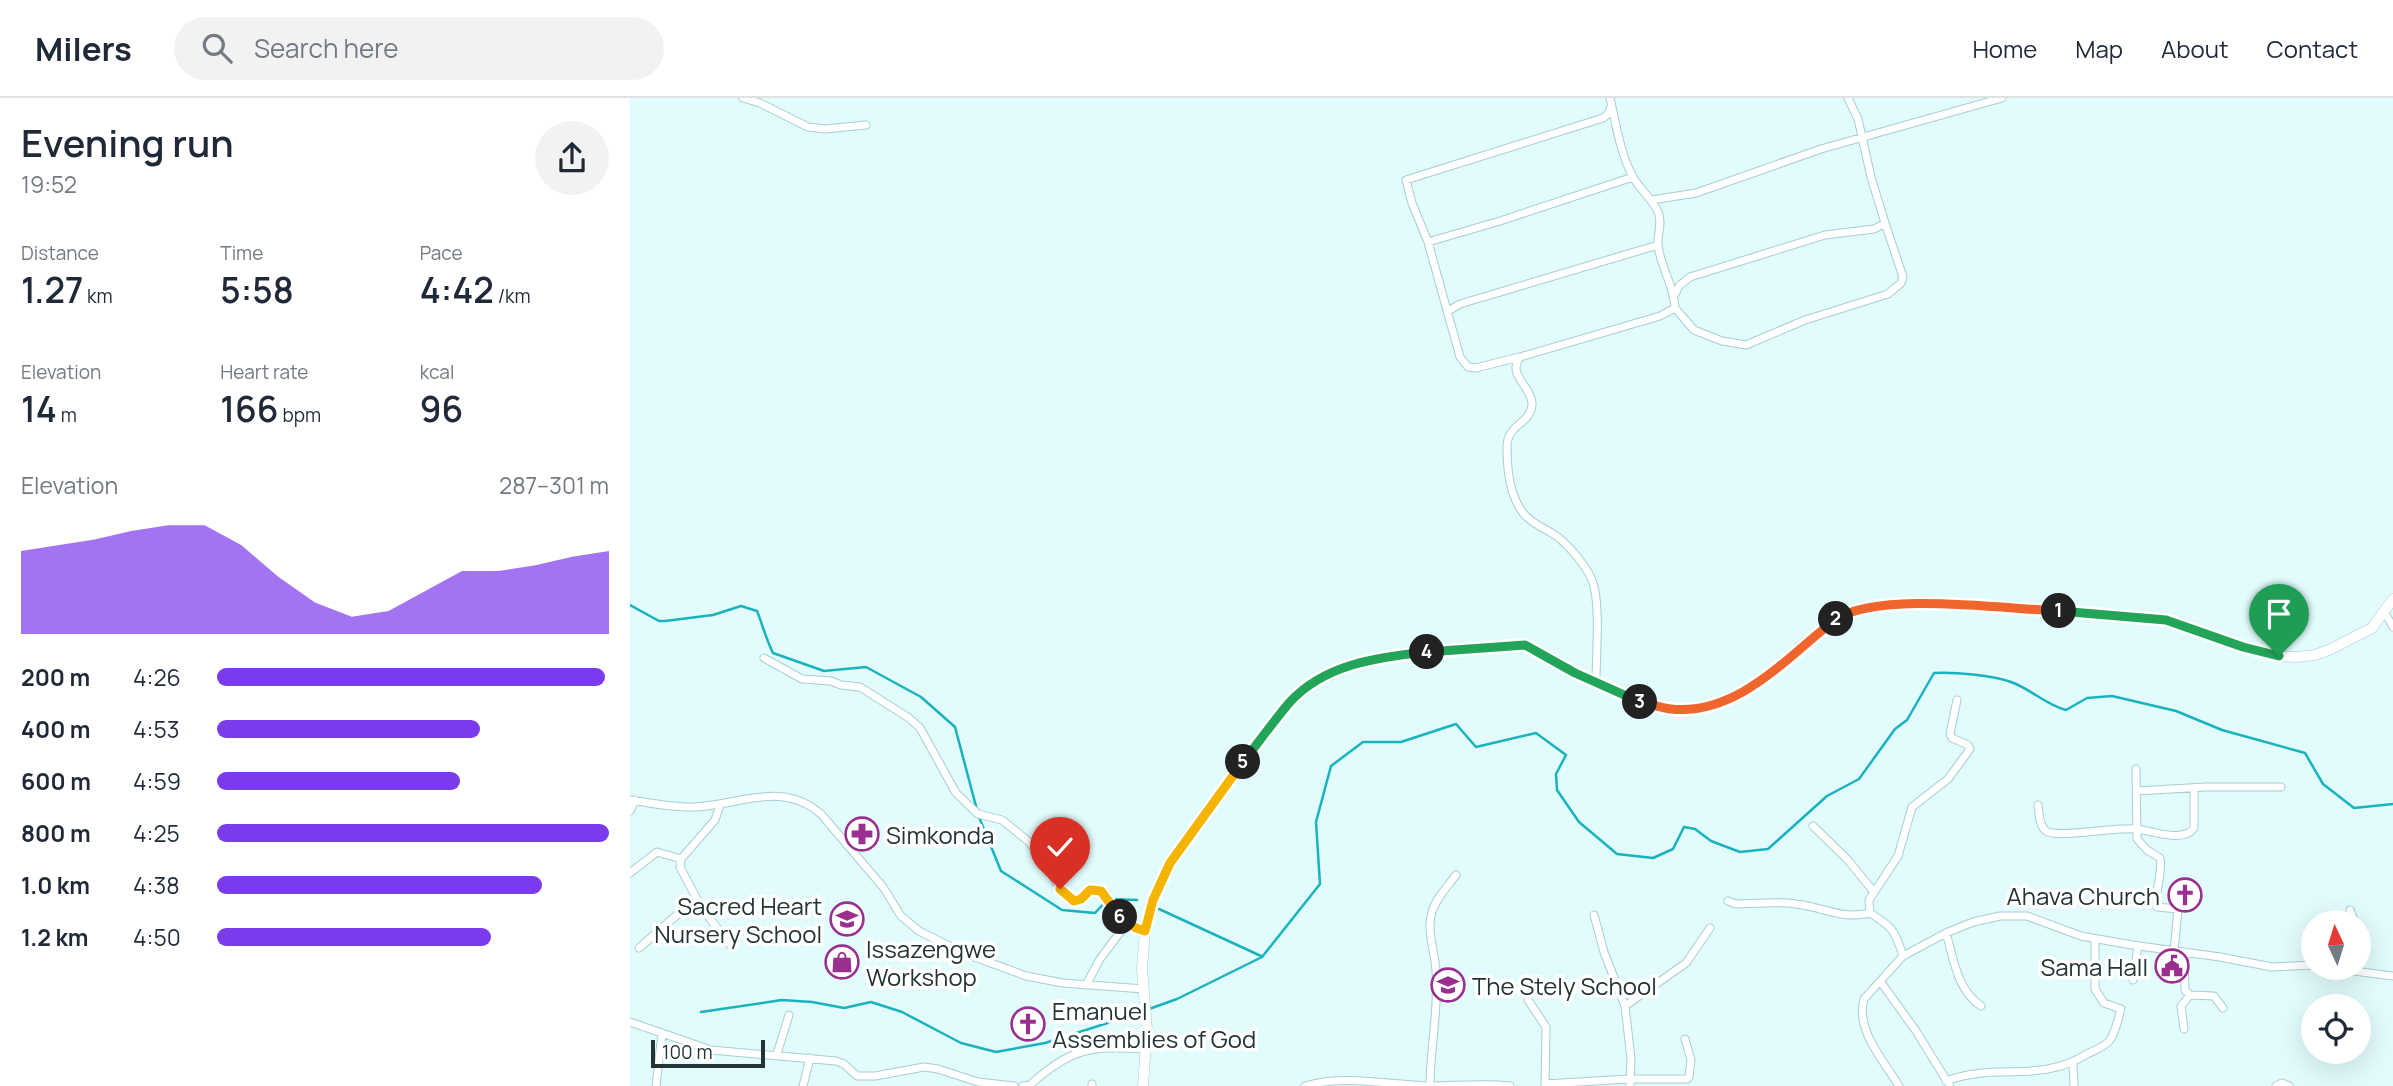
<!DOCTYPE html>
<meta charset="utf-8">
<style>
:root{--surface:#fff;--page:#f2f2f3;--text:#1f2937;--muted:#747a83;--line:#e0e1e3;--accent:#7c3aed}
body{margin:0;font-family:Manrope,sans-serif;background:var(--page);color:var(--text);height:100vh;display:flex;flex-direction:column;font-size:26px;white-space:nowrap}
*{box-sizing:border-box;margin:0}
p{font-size:23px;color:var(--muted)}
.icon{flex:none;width:38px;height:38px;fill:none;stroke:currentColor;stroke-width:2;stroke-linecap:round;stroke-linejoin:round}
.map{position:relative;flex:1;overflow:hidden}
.side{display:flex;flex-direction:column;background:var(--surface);width:630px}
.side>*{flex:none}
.needle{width:46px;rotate:356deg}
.controls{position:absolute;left:1671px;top:812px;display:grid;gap:14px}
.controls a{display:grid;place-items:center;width:70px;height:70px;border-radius:50%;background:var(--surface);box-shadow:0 7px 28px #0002;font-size:35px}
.scale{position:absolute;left:21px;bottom:18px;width:114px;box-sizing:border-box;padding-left:7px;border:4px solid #233435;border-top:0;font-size:19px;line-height:24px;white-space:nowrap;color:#233435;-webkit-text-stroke:5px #fff;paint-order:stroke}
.pin{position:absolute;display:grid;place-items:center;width:60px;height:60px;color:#fff;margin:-72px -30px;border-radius:50% 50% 50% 0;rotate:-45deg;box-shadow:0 0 7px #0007}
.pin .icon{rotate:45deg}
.km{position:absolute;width:35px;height:35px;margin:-18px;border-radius:50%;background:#222;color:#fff;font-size:19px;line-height:35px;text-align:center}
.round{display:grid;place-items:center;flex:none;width:74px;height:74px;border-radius:37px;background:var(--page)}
.overview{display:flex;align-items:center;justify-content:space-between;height:119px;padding:0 21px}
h1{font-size:38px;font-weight:600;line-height:52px}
.stats{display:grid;grid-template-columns:repeat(3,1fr);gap:10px;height:119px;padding:7px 21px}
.stats div{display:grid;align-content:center}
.stats b{font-size:35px;font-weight:600}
.stats small{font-size:19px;font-weight:400}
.stats p{font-size:19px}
.chart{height:196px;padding:14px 21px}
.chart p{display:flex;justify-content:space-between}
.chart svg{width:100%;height:126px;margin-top:7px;fill:var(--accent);opacity:.7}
ul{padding:0 21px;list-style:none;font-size:23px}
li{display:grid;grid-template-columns:112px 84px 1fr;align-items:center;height:52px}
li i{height:18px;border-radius:9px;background:var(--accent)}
header{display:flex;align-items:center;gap:42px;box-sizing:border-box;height:98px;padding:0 35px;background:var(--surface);border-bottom:2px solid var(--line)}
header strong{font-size:33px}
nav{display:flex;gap:38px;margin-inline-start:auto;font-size:24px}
.search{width:490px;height:63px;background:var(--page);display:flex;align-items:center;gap:18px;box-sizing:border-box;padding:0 24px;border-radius:38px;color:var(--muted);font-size:26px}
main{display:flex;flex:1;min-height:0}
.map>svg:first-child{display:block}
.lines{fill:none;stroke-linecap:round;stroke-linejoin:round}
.stream{stroke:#19b3be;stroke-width:2.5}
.street-casing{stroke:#a5cfd2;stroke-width:9}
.secondary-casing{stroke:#a5cfd2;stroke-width:11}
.street{stroke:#fff;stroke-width:7}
.secondary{stroke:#fff;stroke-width:10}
.split-1-casing{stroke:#fff;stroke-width:14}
.split-2-casing{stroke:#fff;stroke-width:14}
.split-3-casing{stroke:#fff;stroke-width:14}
.split-4-casing{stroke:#fff;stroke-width:14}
.split-5-casing{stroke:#fff;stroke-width:14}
.split-6-casing{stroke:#fff;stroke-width:14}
.split-7-casing{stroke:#fff;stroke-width:14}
.split-1{stroke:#22a559;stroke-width:9}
.split-2{stroke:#f0652b;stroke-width:9}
.split-3{stroke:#f0652b;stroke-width:9}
.split-4{stroke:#22a559;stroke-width:9}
.split-5{stroke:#22a559;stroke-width:9}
.split-6{stroke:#f5b400;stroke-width:9}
.split-7{stroke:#f5b400;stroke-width:9}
.labels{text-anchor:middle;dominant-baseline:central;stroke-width:7;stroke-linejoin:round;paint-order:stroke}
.poi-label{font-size:24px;fill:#233435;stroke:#fff;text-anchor:start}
</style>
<header>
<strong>Milers</strong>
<div class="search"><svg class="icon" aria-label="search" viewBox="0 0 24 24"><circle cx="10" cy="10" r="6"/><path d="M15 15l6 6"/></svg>Search here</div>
<nav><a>Home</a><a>Map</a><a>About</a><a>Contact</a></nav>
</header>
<main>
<section class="side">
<div class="overview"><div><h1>Evening run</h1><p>19:52</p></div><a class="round"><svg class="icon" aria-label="share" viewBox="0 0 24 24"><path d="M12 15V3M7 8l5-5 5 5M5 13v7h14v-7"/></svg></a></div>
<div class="stats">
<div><p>Distance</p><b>1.27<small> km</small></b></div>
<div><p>Time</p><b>5:58</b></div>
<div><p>Pace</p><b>4:42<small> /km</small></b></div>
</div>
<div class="stats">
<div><p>Elevation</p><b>14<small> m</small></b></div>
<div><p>Heart rate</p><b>166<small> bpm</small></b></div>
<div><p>kcal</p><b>96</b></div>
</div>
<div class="chart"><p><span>Elevation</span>287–301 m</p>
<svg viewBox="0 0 160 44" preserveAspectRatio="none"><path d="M0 44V15L10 13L20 11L30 8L40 6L50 6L60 13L70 24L80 33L90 38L100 36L110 29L120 22L130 22L140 20L150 17L160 15V44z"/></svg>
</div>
<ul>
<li><b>200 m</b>4:26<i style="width:99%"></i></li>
<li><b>400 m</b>4:53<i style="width:67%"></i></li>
<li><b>600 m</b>4:59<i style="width:62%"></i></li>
<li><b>800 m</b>4:25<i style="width:100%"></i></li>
<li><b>1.0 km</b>4:38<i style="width:83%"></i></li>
<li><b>1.2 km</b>4:50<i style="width:70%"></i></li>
</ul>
</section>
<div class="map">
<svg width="1763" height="988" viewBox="0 0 1763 988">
<rect width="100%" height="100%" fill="#e2fbfd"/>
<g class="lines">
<path class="stream" d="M0,507L29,523H35L83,517L111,508L127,513C133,528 136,541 143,555L194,573L236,569L291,599L325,629L347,712
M349,719L371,773L432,812L465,815L478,801L507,802
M529,811L631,858
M519,911L547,901L632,859L690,786L686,724L701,668L733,644H771L826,626L846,649L906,635L936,657L926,676L927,692L949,724L987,756L1023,760L1043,751L1054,729L1065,731L1081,743L1110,754L1138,751L1197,698L1229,681L1265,631L1277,622L1304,575C1325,574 1362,577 1381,584C1401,591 1416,607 1436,612L1457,600L1482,598L1546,613L1592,632L1675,655L1693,686L1724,710L1763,706
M71,914L152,902L182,904L214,910L241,904L272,914L331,945L366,954L415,945L512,914"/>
<defs>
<path id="street" d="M113,0L130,5L178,29L195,31L236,27
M1022,102L1066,95L1191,51L1372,0
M798,144L870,123L1003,79
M1045,196L1049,188L1060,179L1195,137L1244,131L1255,125L1241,79L1228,21L1218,0
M1045,210L1064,232L1092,243L1116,247L1175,222L1258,196L1271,185L1273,179L1255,125
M818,213L830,206L1028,147
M889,259L846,270L838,269L830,259L798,144L782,105L776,82L973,20L978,16L981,9
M1755,515L1763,529
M134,560L172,581L201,583L211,587L230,589L279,620L290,630L326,695L348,716L372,722L398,743L412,759L430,791L439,801L448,803L460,792L471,794C488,810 490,825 515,833
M966,583C966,557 971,505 962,482C956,468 941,450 929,440C918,431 904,428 894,416C880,399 877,371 877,350C876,326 901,326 902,307C903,289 876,277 890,259L1030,218L1045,210C1044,187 1030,168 1028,147C1027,135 1033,126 1028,114C1022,100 1010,92 1003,79C990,55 986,26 980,0
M1506,671L1507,741L1517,752L1530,760C1533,777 1524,793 1527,809L1548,811L1544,853
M1506,693L1576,689H1651
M0,702C21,705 44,710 65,709C110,707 152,682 191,716L253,789L271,818L289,833L331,854L396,878L433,885L514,891
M1408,707C1409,715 1409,728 1416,733C1428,741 1488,728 1507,731C1522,733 1554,745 1564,730V690
M0,713L5,702
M1183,728L1217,761L1244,794
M51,761L50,769L71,809
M0,775L27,754L51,761L85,722L90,707
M1098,803L1106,806C1125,806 1146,803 1166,806C1194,809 1210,822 1240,815
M1720,812L1725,824
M964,817L974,854L995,908L1001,961L1000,988
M1316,835C1324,862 1327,892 1351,908
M9,850L55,810L71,809L101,848
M1554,854L1555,892L1560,897L1584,898L1593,910
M1273,858C1265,833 1263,829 1240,815L1239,802L1268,758L1282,709L1318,681L1340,651L1338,647L1322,640L1320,636L1327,602
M1700,870L1763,878
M1503,882L1508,848
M1250,883L1286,933L1320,988
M456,887L470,861L497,825
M898,902L916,929L915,988
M995,908L1056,865L1080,830
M0,924L81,952L206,963L214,966L227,978H245L294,969L308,971L348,984L384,988
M1554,931L1551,908L1560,897
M147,956L159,917
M1443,966L1444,988
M1316,983C1366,964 1409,986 1457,956C1465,952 1475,949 1480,942C1486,933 1488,921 1491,911L1474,905L1465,891V841
M462,986V988
M915,986L999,981H1057L1059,979L1061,962L1055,941
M26,988L32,935
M173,988L180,960
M393,988L400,987C442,949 461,948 516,951
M675,988C714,976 759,987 799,988C826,988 853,985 880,988
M800,988C800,950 809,911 806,873C805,853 796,833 802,814C806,800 818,788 826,777
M1269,988C1254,963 1225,932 1234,901L1273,858L1316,835L1343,824L1370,818H1397L1451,838L1502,847L1590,859L1642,869L1684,867
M1646,988L1652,985L1659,988"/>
<path id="secondary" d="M513,988L517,931L512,871L515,833L523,802L540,765L612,665L661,604L685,584L732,563L756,558L895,547L945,575L1010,604L1040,611H1064L1092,604L1118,590L1144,573L1173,546L1209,519L1242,508L1315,505L1463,515L1536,522L1613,549L1649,558L1666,559L1685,557L1701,551L1742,530L1763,501"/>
</defs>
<use href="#street" class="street-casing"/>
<use href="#secondary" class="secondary-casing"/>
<use href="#street" class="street"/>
<use href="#secondary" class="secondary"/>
</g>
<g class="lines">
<defs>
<path id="split-1" d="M1429,513L1536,522L1613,549L1649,558"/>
<path id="split-2" d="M1206,521C1251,493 1374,511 1429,513"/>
<path id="split-3" d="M1010,604C1020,606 1031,610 1041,611C1108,618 1158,558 1206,521"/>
<path id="split-4" d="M797,554L895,547L945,575L1010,604"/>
<path id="split-5" d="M613,664C628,645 643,624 659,605C694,566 748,559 797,554"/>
<path id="split-6" d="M490,819L506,830L515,833L523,802L540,765L613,664"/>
<path id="split-7" d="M430,791L444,803L451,801L460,792L471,793L490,819"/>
</defs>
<use href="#split-1" class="split-1-casing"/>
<use href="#split-2" class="split-2-casing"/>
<use href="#split-3" class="split-3-casing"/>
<use href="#split-4" class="split-4-casing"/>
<use href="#split-5" class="split-5-casing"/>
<use href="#split-6" class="split-6-casing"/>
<use href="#split-7" class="split-7-casing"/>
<use href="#split-1" class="split-1"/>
<use href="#split-2" class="split-2"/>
<use href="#split-3" class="split-3"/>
<use href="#split-4" class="split-4"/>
<use href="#split-5" class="split-5"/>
<use href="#split-6" class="split-6"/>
<use href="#split-7" class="split-7"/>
</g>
<defs>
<symbol id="pharmacy-ring" viewBox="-11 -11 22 22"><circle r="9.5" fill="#fff" stroke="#9b2f8f" stroke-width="1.5"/><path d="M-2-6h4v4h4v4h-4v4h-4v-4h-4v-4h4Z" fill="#9b2f8f"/></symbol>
<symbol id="church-ring" viewBox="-11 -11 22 22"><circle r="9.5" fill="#fff" stroke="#9b2f8f" stroke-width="1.5"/><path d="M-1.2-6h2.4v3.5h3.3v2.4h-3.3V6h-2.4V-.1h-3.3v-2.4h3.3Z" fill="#9b2f8f"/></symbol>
<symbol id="school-ring" viewBox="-11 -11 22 22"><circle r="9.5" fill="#fff" stroke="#9b2f8f" stroke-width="1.5"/><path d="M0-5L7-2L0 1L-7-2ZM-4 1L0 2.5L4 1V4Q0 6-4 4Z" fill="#9b2f8f"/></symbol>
<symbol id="shop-ring" viewBox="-11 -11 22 22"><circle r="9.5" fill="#fff" stroke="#9b2f8f" stroke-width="1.5"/><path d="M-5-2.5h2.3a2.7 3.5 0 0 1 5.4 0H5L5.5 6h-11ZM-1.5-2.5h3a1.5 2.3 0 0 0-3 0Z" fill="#9b2f8f"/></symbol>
<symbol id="civic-ring" viewBox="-11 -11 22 22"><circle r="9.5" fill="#fff" stroke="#9b2f8f" stroke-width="1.5"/><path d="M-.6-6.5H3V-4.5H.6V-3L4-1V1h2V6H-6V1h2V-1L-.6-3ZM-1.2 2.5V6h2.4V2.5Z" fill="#9b2f8f"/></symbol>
</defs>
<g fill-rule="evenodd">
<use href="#pharmacy-ring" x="213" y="717" width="38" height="38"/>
<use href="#church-ring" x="1536" y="778" width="38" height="38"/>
<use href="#school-ring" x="198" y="802" width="38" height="38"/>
<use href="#shop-ring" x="193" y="845" width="38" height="38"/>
<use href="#civic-ring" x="1523" y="849" width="38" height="38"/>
<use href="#school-ring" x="799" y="868" width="38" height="38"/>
<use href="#church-ring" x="379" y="907" width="38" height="38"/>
</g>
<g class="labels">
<g class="poi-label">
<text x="256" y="736">Simkonda</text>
<text x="1530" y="797" text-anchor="end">Ahava Church</text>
<text x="192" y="807" text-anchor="end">Sacred Heart<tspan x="192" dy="28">Nursery School</tspan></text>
<text x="236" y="850">Issazengwe<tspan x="236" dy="28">Workshop</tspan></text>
<text x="1518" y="868" text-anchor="end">Sama Hall</text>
<text x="842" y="887">The Stely School</text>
<text x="422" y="912">Emanuel<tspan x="422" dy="28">Assemblies of God</tspan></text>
</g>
</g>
</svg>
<div class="controls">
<a><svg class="needle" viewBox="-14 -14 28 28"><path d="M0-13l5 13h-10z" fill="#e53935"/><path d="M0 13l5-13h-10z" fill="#747a83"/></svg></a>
<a><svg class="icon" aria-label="locate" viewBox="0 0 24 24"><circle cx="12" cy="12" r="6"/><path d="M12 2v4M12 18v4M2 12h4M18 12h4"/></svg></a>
</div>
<div class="scale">100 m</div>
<div class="pin" style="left:1649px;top:558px;background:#1e9e55"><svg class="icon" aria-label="arrive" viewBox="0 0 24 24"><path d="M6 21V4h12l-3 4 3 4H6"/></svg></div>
<div class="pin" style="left:430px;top:791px;background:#d93025"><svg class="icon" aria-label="check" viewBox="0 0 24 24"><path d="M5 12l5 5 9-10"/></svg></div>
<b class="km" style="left:1429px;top:513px">1</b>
<b class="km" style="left:1206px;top:521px">2</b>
<b class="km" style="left:1010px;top:604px">3</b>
<b class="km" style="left:797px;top:554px">4</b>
<b class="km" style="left:613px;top:664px">5</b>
<b class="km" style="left:490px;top:819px">6</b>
</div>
</main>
